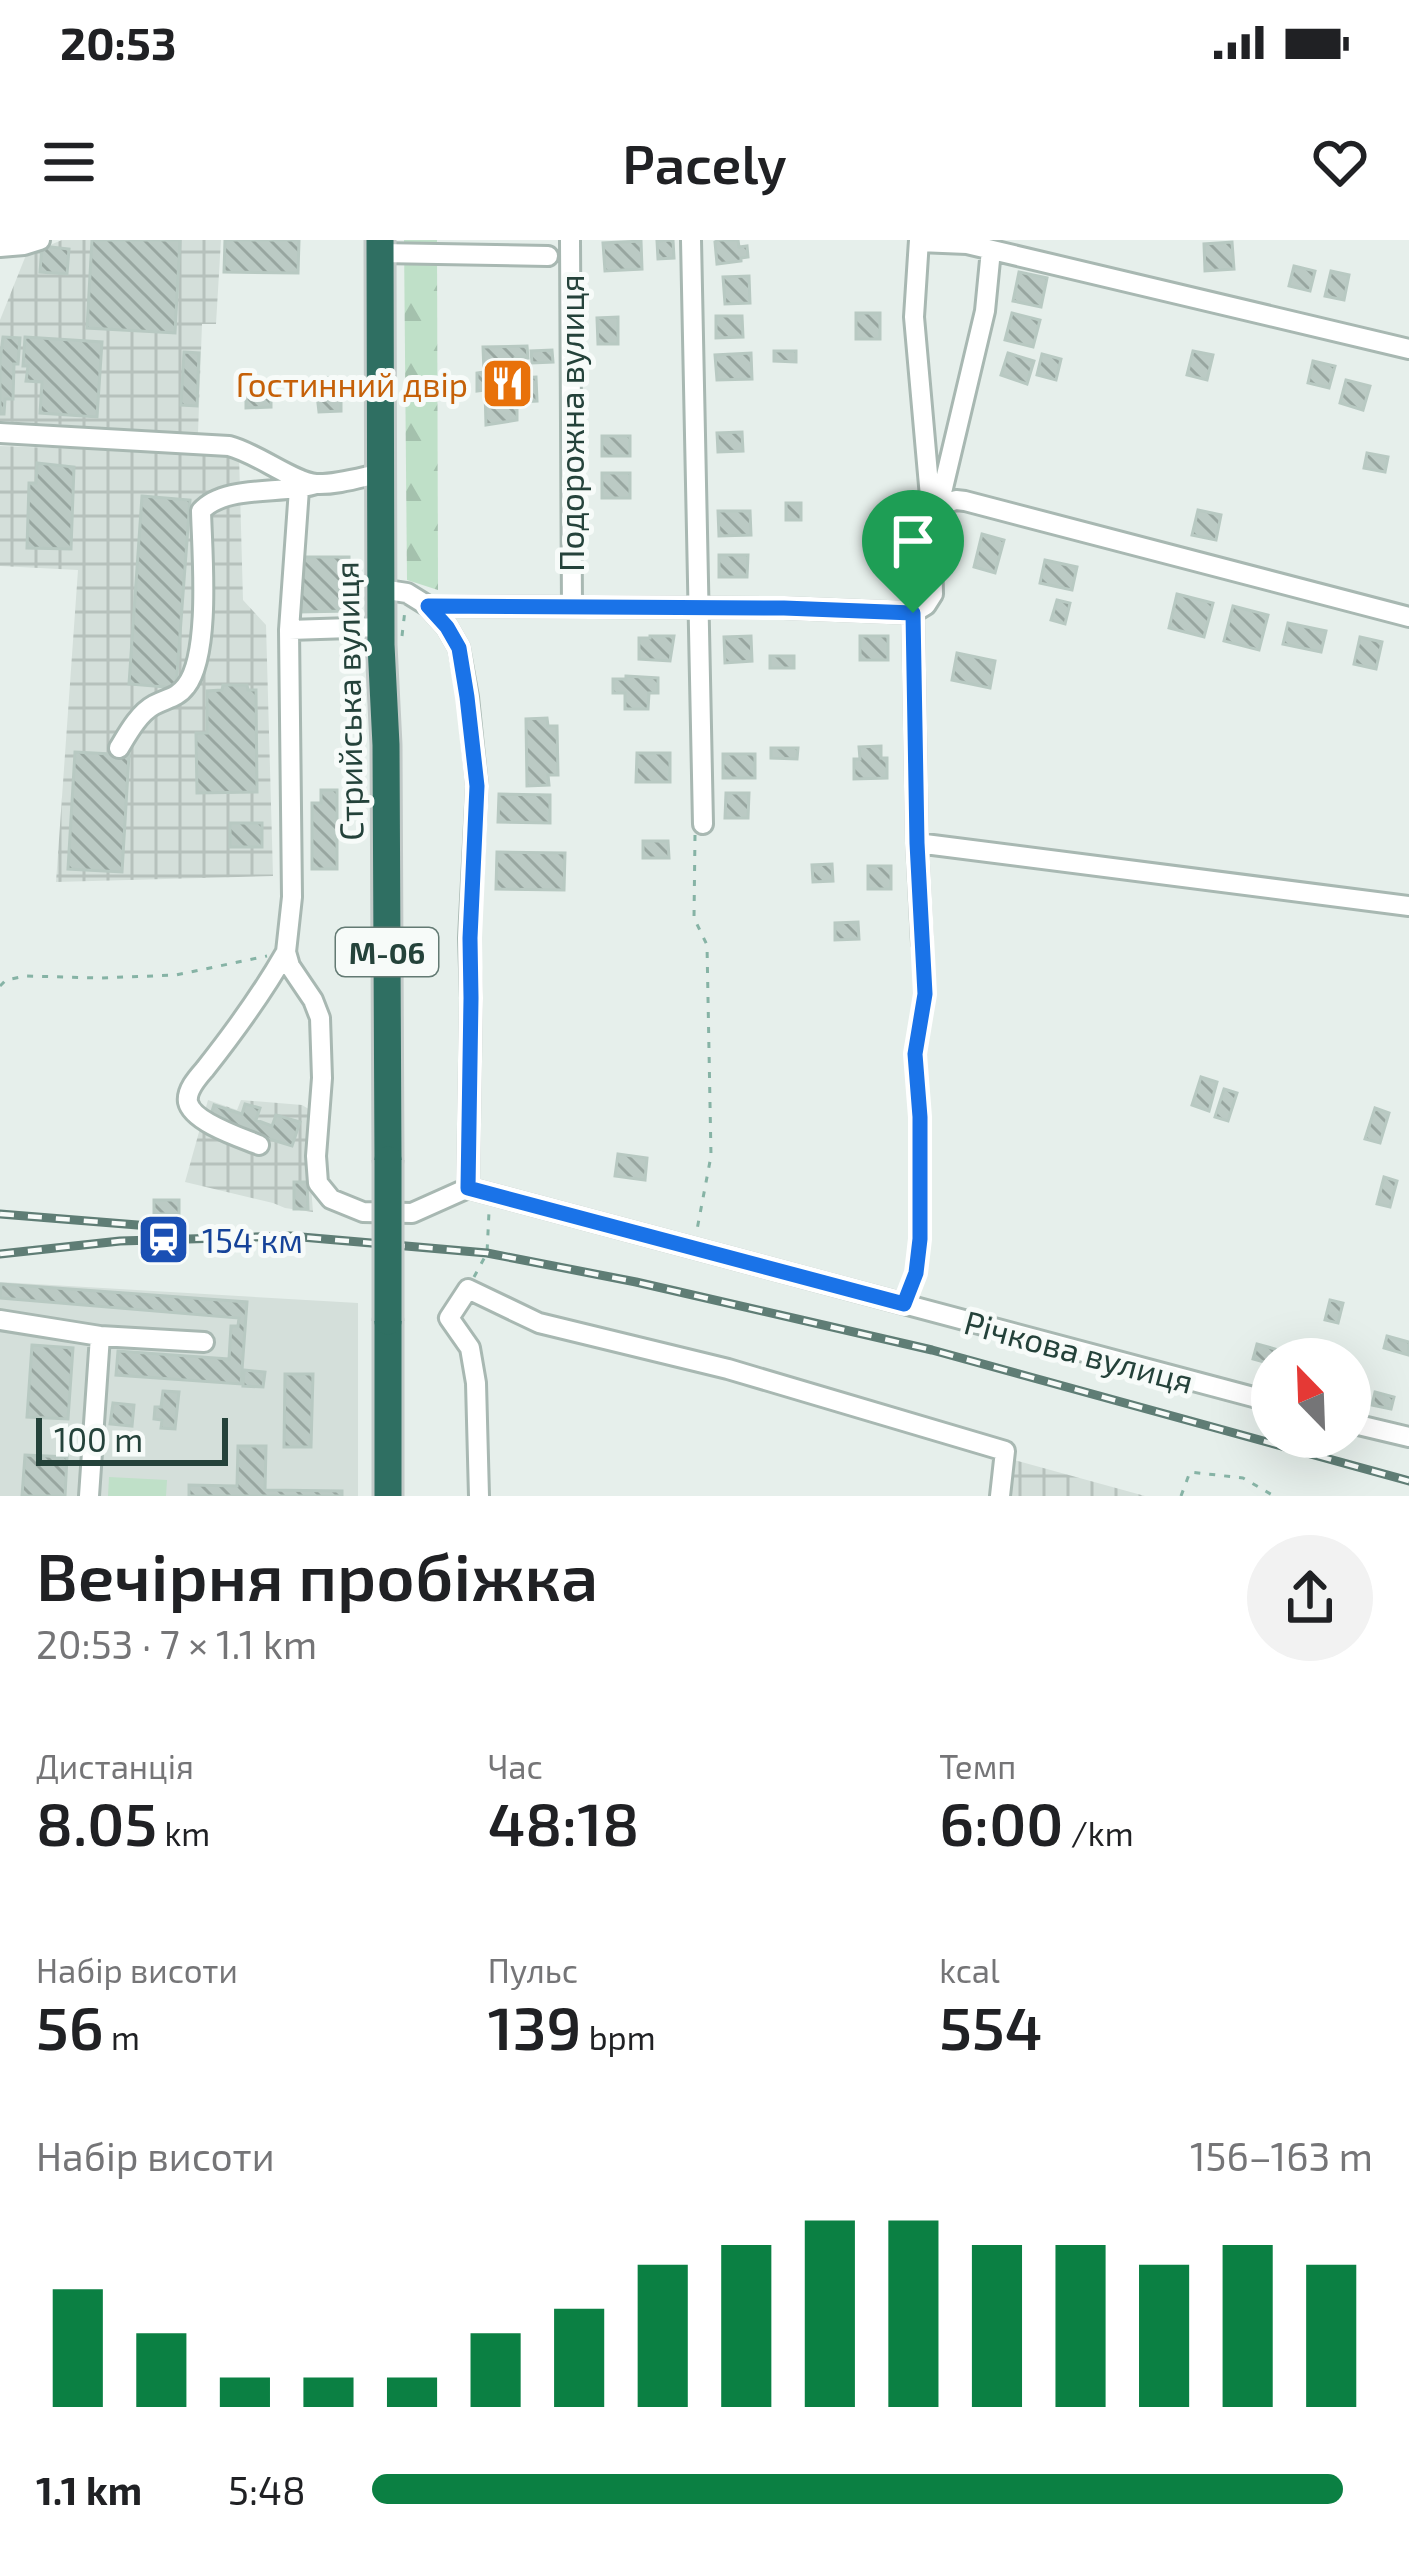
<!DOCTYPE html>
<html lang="uk">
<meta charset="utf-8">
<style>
:root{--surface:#fff;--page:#f2f2f2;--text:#202124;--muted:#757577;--accent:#0b8043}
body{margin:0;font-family:"Exo 2",sans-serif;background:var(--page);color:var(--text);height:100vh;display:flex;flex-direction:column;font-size:45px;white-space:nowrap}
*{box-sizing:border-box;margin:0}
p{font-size:39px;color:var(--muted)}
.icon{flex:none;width:66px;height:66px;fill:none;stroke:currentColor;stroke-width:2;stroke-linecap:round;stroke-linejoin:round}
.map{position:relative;height:1256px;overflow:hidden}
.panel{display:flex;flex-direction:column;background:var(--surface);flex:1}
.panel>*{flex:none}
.needle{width:78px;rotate:337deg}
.fabs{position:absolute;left:1251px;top:1098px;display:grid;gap:24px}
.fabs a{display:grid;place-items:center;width:120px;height:120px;border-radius:50%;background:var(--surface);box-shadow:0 12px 48px #0002;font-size:60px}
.scale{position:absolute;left:36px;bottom:30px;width:192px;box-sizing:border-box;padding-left:12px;border:6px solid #24423a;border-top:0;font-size:33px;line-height:42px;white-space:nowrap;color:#24423a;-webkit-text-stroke:9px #f7fbf9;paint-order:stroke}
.pin{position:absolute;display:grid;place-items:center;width:102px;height:102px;color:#fff;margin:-123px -51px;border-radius:50% 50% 50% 0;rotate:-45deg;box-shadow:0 0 12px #0007}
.pin .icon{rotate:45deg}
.round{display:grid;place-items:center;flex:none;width:126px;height:126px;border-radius:63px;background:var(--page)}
.head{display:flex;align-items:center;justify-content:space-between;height:204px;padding:0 36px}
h1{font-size:66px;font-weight:600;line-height:90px}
.figures{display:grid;grid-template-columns:repeat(3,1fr);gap:18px;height:204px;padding:12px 36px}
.figures div{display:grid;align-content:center}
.figures b{font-size:60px;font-weight:600}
.figures small{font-size:33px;font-weight:400}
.figures p{font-size:33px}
.chart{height:336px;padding:24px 36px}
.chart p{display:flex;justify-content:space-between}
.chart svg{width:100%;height:216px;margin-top:12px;stroke:var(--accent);stroke-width:6}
ul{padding:0 36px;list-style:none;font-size:39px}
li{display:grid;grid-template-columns:192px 144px 1fr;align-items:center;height:90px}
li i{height:30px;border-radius:15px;background:var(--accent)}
.status{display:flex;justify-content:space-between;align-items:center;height:84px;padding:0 60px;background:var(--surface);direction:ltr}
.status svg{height:33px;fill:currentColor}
header{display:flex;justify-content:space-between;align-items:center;height:156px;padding:0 36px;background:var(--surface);font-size:54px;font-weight:600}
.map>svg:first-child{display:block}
.built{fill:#d4dfda}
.industrial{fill:url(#industrial-grid)}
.grass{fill:#bfe0c8}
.forest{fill:url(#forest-firs)}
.building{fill:url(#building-back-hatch);stroke:#b8c9c2;stroke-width:3}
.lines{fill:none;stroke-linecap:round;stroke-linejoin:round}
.minor-casing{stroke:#a8b8b2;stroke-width:24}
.highway-casing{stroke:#c2cac8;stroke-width:33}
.path{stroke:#86b3a5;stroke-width:3;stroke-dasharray:6 9;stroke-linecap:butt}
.minor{stroke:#fff;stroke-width:18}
.highway{stroke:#2f6f62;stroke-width:27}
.rail-casing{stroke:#5f7d75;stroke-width:9}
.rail{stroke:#f7fbf9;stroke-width:4.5;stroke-dasharray:14;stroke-linecap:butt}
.highway-bridge-casing{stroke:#c2cac8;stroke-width:33;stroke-linecap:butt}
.highway-bridge{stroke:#2f6f62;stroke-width:27}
.route-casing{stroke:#fff;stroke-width:24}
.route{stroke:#1a73e8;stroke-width:15}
.labels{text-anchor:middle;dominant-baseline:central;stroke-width:10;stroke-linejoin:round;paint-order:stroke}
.shield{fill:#f7fbf9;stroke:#637a73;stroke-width:3}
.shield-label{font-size:30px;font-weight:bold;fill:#24423a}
.food-label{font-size:33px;fill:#c56008;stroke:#f7fbf9;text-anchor:end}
.street-label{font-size:33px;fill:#24423a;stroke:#f7fbf9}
.transit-label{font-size:33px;fill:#164399;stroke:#f7fbf9;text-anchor:start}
</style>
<div class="status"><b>20:53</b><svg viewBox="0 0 49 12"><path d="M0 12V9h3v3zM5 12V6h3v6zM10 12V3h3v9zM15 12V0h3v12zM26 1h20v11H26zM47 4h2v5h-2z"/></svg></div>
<header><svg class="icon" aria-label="menu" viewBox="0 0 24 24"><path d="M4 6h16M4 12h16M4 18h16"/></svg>Pacely<svg class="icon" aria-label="heart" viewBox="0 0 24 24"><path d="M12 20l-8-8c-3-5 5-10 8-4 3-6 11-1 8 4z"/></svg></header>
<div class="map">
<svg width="1409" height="1256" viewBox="0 0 1409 1256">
<defs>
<pattern id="industrial-grid" width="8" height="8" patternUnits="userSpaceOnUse" patternTransform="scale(3)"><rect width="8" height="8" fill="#d4dfda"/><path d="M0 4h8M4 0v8" fill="none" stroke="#b6c1bc"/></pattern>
<pattern id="forest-firs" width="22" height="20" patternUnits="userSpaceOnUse" patternTransform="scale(3)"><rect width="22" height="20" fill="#bfe0c8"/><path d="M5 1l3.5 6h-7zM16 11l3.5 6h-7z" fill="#a4c1ad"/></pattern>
<pattern id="building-back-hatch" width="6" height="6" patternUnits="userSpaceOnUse" patternTransform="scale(3)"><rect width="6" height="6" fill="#bbcac4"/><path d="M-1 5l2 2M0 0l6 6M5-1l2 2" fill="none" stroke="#98a6a0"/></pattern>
</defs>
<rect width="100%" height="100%" fill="#e6efeb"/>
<path class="built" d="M0,1042L358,1063V1256H0Z"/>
<path class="industrial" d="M62,0H221L216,84H202L198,193L0,181V80L26,15Z
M0,206L239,215L243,360L266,385L273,636L56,642L78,330L0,326Z
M208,860L237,870L241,860L302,865L317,874L309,920L313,972L285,968L273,963L185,942Z
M1014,1220L1145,1256H1005Z"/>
<path class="grass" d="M109,1237L167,1240L166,1256H108Z"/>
<path class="forest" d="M404,0H437L438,350L407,340Z"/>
<path class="building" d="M92,0H180L175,93L87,88Z
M225,0H299L298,33L224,32Z
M673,0L674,18L658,19L657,1Z
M719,0H738L739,7L747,6L748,17L741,18V21L717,24L715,2Z
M641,1L642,29L605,31L603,3Z
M1232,2L1234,29L1205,31L1204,4Z
M42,6L69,9L67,34L40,32Z
M1294,26L1315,31L1310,51L1289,46Z
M1331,31L1349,35L1344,60L1325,56Z
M1019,32L1047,38L1041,67L1013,61Z
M749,36L750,63L725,64L723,37Z
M856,73H880V99H856Z
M1012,73L1040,80L1033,107L1005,100Z
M716,76H742L743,97L716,98Z
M618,77V104H598L597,78Z
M3,97L20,98L18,124H14L13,159H5L4,174H0V120Z
M25,97L102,102L97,177L40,173L42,142L26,141L28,126H23Z
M527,106L528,118H515V138L536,137L537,161L517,162V180L486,185L485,150L477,151V133L484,132L483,107Z
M552,110L553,122L532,123L531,111Z
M774,111H796V122L774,121Z
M1193,111L1213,115L1207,140L1187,135Z
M184,112L199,113L197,166L181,165Z
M751,113L752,139L717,140L715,115Z
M1008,113L1034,121L1027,144L1001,135Z
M1042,114L1061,119L1056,140L1037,135Z
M1313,121L1335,126L1329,148L1308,143Z
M315,138H341V171L319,172Z
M1346,140L1370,146L1363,170L1340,163Z
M246,157H271V167L246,168Z
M742,192L743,211L718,212L717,193Z
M602,196H630V216H602Z
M1367,213L1388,217L1385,232L1364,228Z
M37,223L74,227L71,309L27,308L29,243H36Z
M602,233H630V258H602Z
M142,256L190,260L176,448L129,444Z
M786,263H801V280H786Z
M1198,270L1221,275L1216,300L1192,295Z
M718,271H750L751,295L719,296Z
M982,294L1004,300L995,333L974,327Z
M719,315H748L747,337H719Z
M298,317H349V371L299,372Z
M1045,320L1077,327L1072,350L1040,343Z
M1177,354L1213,363L1204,397L1169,388Z
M1057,360L1070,363L1065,384L1051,380Z
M1233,366L1268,375L1259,410L1224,401Z
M1288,383L1326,391L1321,412L1283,404Z
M650,396H674L670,421L639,419V398H650Z
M751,396L752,421L725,423L724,397Z
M860,396H888V420H860Z
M1360,397L1382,402L1376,429L1354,424Z
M957,413L995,421L990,448L952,440Z
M770,416H794V428H770Z
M626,436L658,438V453H649L648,469H625V453H613V439H626Z
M223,445H247L248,450H256L257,552L197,553L196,493H207V451L222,450Z
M547,478L548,486H557L558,535H548L549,545L527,546L526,479Z
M881,506V518H887V538L854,539V519H860L859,507Z
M771,508H798L797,519L771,518Z
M75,512L129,515L122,632L68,629Z
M637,513H670V542H636Z
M723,514H755V538H723Z
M321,550H337V629H312V563H321Z
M726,553H749L748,578H725Z
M499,554L550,555V583L498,582Z
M230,583H262V607H230Z
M643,601H668L669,618H643Z
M497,612L565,613L564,650L496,649Z
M832,624L833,641L813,642L812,625Z
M868,626H891V649H868Z
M858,682L859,699L835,700V683Z
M1201,837L1217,842L1209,871L1192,865Z
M1224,849L1237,853L1228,881L1215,877Z
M245,864L260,868L256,880L272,886L276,875L300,882L292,906L209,881L214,865L242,874Z
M1375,868L1389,873L1380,903L1365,899Z
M618,914L647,918L645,940L615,936Z
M1384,937L1397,941L1390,967L1377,964Z
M294,942H307L308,969H294Z
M154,960H179V974H154Z
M1,1044L247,1062L241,1144L116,1135L118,1111L229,1119L231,1086H238L239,1078L0,1058Z
M1330,1060L1343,1063L1338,1083L1325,1080Z
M1387,1096L1409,1102L1408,1115L1384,1108Z
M1257,1104L1275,1109L1271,1124L1253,1119Z
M32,1105L73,1108L68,1179L27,1177Z
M244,1130L265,1132L263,1147L243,1146Z
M285,1134H313L311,1207H284Z
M163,1151L179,1152L175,1189L161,1188L162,1180L154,1179L155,1167H161Z
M1375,1152L1394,1157L1391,1169L1372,1165Z
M113,1163L134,1165L132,1186L110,1184Z
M238,1206H266L265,1250L342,1251V1256H189V1245L237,1246Z
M25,1215L67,1217L65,1256H22Z"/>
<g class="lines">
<defs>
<path id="minor" d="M570,0L572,367
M691,0L703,584
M919,0L914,77L931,268L933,354L926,365L913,373L917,603L922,703
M919,2L967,4L1409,109
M0,7L24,5L40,0
M380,13L548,16
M0,193L229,206C257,213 293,242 316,244C337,245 362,237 382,233
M299,249L289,390L292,657L286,712L290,726L313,760L320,778L322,838L316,916L318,943L331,959L363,972L412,973L468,948
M939,265L985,71L991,10
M931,268L956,260L965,261L1409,377
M381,349L407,353L428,366L447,387L459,408L468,457L477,546L469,698L471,758L468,948
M428,366L784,368L913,373
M289,390L382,387
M119,508C128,493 139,473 154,465C167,458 177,458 186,446C211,414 202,312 201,271C225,244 283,255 316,244
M917,603L1409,666
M259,905C242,898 192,882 188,862C186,850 198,837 205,829C235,791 262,754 286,712
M468,948L1272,1162
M0,1080L100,1096L204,1102
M1350,1183L1409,1197
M89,1256L100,1096
M479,1256L476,1143L470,1108L449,1078L468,1049L539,1083L728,1129L1005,1211L1000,1256"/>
<path id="highway" d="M380,0L381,405L386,505L388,920
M388,1256V1081"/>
</defs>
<use href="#minor" class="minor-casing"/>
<use href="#highway" class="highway-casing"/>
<path class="path" d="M402,396L405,370
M695,595L694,678L707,705L711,916L696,995
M0,746L6,740L25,736L100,738L176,735L267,716
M474,1037L487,1013L489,972
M909,1052L916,1033L920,999V877L915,815L925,755L923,717
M1181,1256L1190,1232L1243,1238L1274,1256"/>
<use href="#minor" class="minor"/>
<use href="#highway" class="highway"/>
<defs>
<path id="rail" d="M0,974L150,986
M0,1014L120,1001L290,996L487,1013L636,1042L932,1110L1409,1241"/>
</defs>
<use href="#rail" class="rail-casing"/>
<use href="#rail" class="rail"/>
<defs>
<path id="highway-bridge" d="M388,1081V920"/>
</defs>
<use href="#highway-bridge" class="highway-bridge-casing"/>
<use href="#highway-bridge" class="highway-bridge"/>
</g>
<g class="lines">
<defs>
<path id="route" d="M428,366L784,368L913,373L917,603L925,754L915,814L920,877V999L916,1033L904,1064L468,948L471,758L470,698L477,546L467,457L459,408L447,387Z"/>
</defs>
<use href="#route" class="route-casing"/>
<use href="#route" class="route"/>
</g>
<defs>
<symbol id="restaurant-square" viewBox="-11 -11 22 22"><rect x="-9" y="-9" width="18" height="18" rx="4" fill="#e8710a" stroke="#f7fbf9"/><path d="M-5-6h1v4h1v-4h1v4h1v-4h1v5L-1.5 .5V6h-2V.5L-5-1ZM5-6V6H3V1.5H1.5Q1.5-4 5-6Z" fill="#fff"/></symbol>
<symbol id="station-square" viewBox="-11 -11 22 22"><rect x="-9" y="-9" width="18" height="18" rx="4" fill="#1a4fb4" stroke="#f7fbf9"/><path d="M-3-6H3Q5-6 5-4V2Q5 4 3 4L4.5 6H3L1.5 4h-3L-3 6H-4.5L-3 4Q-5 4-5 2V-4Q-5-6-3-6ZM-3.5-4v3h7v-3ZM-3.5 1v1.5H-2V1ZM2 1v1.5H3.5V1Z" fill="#fff"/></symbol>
</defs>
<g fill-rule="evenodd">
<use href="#restaurant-square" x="478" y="114" width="59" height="59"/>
<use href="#station-square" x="134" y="970" width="59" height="59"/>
</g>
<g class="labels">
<rect class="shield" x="336" y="688" width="102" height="48" rx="9"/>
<g class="shield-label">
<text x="387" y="712">М-06</text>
</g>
<g class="food-label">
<text x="468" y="144">Гостинний двір</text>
</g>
<g class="street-label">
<text transform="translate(571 183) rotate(-90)">Подорожна вулиця</text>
<text transform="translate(348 461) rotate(-91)">Стрийська вулиця</text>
<text transform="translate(1079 1111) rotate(15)">Річкова вулиця</text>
</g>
<g class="transit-label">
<text x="202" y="1000">154 км</text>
</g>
</g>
</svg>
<div class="fabs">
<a><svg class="needle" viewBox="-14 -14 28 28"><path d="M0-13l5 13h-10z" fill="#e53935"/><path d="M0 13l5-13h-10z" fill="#757577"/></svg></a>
</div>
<div class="scale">100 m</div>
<div class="pin" style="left:913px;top:373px;background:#1e9e55"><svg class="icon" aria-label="arrive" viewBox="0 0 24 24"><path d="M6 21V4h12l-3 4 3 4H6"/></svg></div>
</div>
<section class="panel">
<div class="head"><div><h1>Вечірня пробіжка</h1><p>20:53 · 7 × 1.1 km</p></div><a class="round"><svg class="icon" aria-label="share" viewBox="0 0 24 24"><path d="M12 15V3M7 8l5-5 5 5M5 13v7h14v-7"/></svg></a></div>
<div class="figures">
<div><p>Дистанція</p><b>8.05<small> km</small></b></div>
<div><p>Час</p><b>48:18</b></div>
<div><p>Темп</p><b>6:00<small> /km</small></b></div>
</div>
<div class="figures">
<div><p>Набір висоти</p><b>56<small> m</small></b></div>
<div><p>Пульс</p><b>139<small> bpm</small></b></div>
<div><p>kcal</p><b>554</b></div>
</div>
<div class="chart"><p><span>Набір висоти</span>156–163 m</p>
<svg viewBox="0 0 160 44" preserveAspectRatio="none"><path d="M5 44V20M15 44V29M25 44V38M35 44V38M45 44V38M55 44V29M65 44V24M75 44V15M85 44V11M95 44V6M105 44V6M115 44V11M125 44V11M135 44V15M145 44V11M155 44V15"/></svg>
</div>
<ul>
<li><b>1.1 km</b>5:48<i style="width:97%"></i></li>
</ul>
</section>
